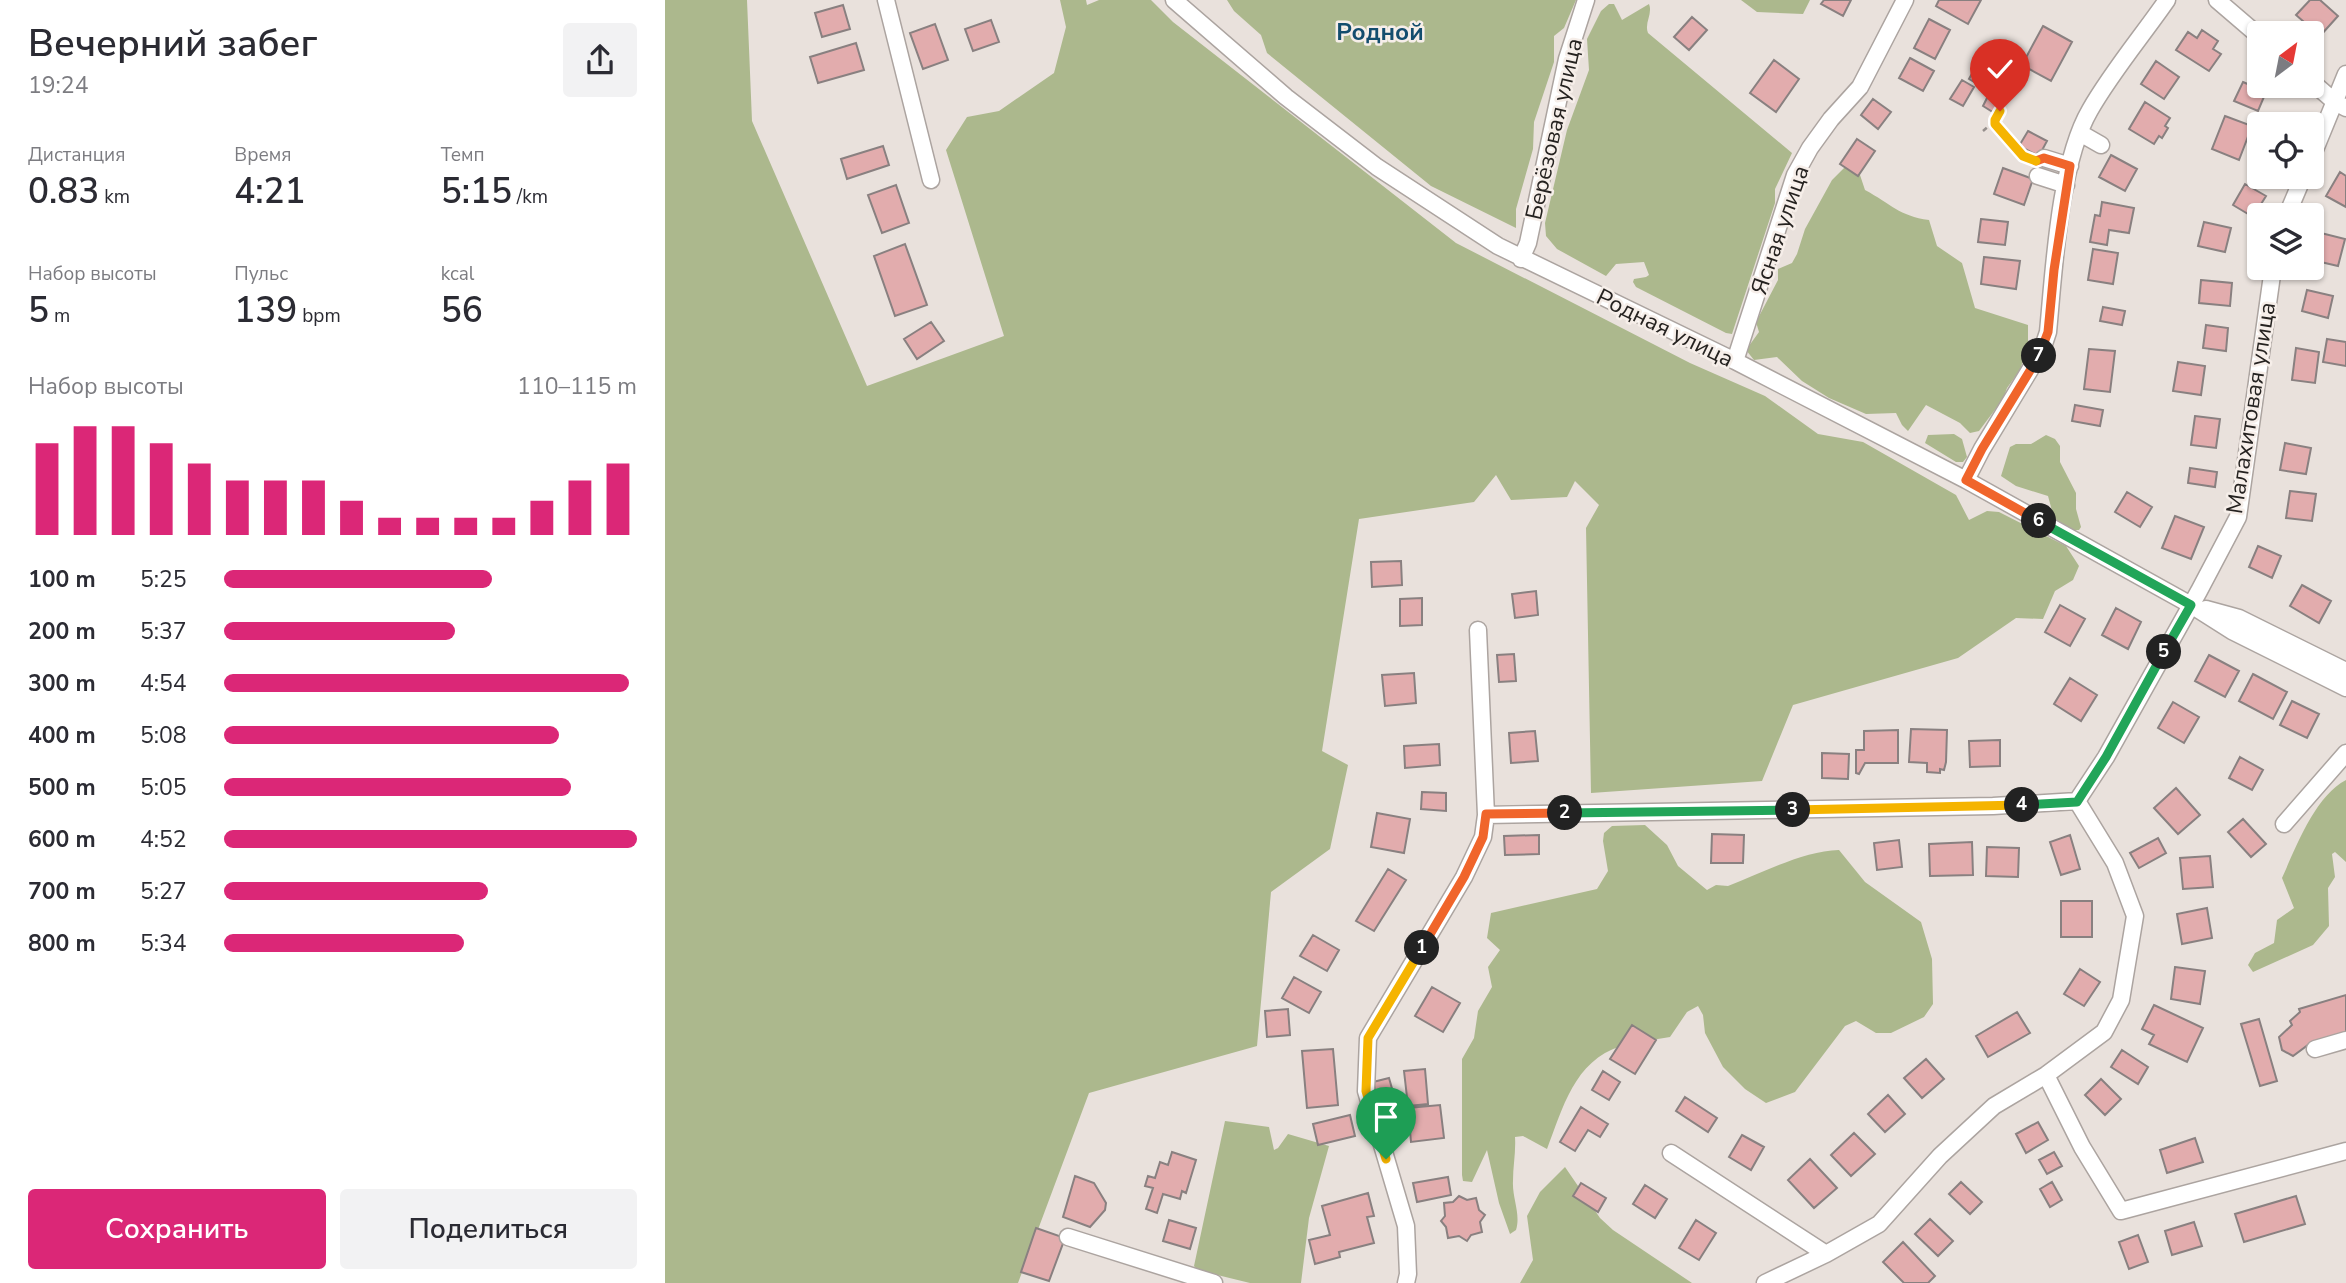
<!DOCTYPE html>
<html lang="ru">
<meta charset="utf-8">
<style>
:root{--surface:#fff;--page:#f2f2f3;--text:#2b2b33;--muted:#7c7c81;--accent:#db2777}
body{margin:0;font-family:"Nunito Sans",sans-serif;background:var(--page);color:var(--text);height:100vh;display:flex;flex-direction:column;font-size:26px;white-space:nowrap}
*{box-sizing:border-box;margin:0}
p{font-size:23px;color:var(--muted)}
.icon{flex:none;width:38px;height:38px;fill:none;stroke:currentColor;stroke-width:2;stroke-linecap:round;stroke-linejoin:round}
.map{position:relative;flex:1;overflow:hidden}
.drawer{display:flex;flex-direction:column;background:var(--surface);width:665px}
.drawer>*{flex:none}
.needle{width:46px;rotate:32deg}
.buttons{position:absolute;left:1582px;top:21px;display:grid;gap:14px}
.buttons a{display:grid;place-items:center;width:77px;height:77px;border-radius:7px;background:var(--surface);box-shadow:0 2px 5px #0004;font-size:35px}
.pin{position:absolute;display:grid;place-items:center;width:60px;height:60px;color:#fff;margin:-72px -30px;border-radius:50% 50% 50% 0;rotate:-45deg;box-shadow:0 0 7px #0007}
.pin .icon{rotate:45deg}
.km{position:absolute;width:35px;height:35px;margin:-18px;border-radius:50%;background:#222;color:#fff;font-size:19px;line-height:35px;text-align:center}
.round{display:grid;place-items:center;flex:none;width:74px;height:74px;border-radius:7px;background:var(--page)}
.overview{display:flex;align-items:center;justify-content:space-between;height:119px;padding:0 28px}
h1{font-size:38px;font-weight:600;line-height:52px}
.stats{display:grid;grid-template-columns:repeat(3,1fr);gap:10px;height:119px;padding:7px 28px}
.stats div{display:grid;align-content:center}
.stats b{font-size:35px;font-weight:600}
.stats small{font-size:19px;font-weight:400}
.stats p{font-size:19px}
.chart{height:196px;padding:14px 28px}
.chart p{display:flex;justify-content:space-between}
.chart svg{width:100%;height:126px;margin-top:7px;stroke:var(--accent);stroke-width:6}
.primary-button{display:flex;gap:14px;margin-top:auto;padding:14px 28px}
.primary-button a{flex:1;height:80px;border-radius:7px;background:var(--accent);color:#fff;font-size:28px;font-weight:600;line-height:80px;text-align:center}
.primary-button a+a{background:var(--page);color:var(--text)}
ul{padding:0 28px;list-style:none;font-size:23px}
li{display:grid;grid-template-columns:112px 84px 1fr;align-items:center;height:52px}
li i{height:18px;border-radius:9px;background:var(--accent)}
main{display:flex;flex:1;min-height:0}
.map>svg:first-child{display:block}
.green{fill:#acb88d}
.building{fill:#e2acad;stroke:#898080;stroke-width:2}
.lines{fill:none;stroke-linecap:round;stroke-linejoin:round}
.minor-casing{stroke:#aca4a0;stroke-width:19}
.path{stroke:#958f8c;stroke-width:2.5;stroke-dasharray:5 5;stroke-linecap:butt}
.minor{stroke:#fff;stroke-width:16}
.split-1-casing{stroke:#fff;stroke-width:14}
.split-2-casing{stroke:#fff;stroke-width:14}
.split-3-casing{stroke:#fff;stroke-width:14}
.split-4-casing{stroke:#fff;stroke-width:14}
.split-5-casing{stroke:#fff;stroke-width:14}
.split-6-casing{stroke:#fff;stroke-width:14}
.split-7-casing{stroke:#fff;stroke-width:14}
.split-8-casing{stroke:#fff;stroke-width:14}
.split-9-casing{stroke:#fff;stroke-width:14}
.split-1{stroke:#f5b400;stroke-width:9}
.split-2{stroke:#f0652b;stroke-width:9}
.split-3{stroke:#22a559;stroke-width:9}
.split-4{stroke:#f5b400;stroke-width:9}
.split-5{stroke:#22a559;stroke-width:9}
.split-6{stroke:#22a559;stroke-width:9}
.split-7{stroke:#f0652b;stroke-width:9}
.split-8{stroke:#f0652b;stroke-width:9}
.split-9{stroke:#f5b400;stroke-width:9}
.labels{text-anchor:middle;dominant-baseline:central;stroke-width:5;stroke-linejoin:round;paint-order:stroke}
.street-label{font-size:23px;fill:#252220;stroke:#f6eee9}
.neighbourhood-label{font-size:24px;font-weight:bold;fill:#134d6e;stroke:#f6eee9}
</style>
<main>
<section class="drawer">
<div class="overview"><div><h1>Вечерний забег</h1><p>19:24</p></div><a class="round"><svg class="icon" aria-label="share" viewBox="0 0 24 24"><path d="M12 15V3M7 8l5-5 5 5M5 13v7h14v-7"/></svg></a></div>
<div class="stats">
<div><p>Дистанция</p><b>0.83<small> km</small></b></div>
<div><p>Время</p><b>4:21</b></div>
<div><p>Темп</p><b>5:15<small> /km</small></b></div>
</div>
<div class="stats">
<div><p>Набор высоты</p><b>5<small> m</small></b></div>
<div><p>Пульс</p><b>139<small> bpm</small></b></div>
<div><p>kcal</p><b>56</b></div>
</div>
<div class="chart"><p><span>Набор высоты</span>110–115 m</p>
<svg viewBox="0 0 160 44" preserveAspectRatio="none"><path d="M5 44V12M15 44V6M25 44V6M35 44V12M45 44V19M55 44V25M65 44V25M75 44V25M85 44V32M95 44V38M105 44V38M115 44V38M125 44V38M135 44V32M145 44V25M155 44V19"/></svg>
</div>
<ul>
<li><b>100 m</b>5:25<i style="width:65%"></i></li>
<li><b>200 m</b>5:37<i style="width:56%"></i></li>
<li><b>300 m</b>4:54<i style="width:98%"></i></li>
<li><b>400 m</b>5:08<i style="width:81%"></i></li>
<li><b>500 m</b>5:05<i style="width:84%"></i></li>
<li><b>600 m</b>4:52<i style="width:100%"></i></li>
<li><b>700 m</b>5:27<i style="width:64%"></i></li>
<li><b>800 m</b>5:34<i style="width:58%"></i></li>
</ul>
<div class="primary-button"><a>Сохранить</a><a>Поделиться</a></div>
</section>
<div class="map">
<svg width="1681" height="1283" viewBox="0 0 1681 1283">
<rect width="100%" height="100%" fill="#e9e1dc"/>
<path class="green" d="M0,0H82L87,121L202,386L339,336L281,150L302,117L334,111L389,73L401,27L395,0H421L422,5L434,0H486L508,22L791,243L1025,363L1100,396L1153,434L1198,442L1291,495L1304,520L1322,511L1334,512L1401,546L1414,566L1408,580L1390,591L1378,619L1351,618L1293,658L1128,705L1097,781L926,793L921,528L934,505L910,481L902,497L846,500L831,475L809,502L694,519L657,751L683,765L665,849L606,892L592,1046L424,1093L353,1283H0Z
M562,0H911L899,28L889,36V62L869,122L868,149L851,209V228L766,186L602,53L596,35L569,11Z
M1076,0H1145L1138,14L1092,12Z
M944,4H949L957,20L984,4C988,14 979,23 983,33L1127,153L1110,189V203L1067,334L1061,333L971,287L968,282L969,279L981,277L984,275L979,262L951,264L941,276L892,249L881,236L880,223L902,130L924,70L922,39L936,11Z
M1182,165L1194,172L1200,190C1226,204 1234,216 1264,220L1272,246L1297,263L1310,308L1363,325V346L1355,370L1342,388L1338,399L1314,431L1305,433L1295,423L1261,405L1243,431L1237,425L1231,413L1201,414L1164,398L1137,381L1112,357L1089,360L1081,350L1094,332L1091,322L1113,280V269L1127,263L1132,254L1140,229L1167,180Z
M1289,434L1297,439L1302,457L1298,462H1291L1260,443L1263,435Z
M1381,435L1390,439L1395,446V462L1411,493V509L1416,527L1414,530H1404L1389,518L1383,496L1351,486L1336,476L1345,447L1351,444H1366Z
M1681,780V862L1670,852L1667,854L1670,877L1663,888L1664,926L1648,945L1588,972L1583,965L1590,953L1609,943L1612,920L1629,908L1617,878C1631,847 1650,796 1681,780Z
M980,825L1002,845L1013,866L1042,890L1051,885L1063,886C1097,873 1138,851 1174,850L1200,882L1256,922L1267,959L1268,1004L1259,1017L1226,1033H1211L1191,1021L1180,1026L1130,1092L1101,1103L1080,1089L1058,1067L1040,1033L1038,1015L1033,1006L1022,1012L1005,1037C989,1040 971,1041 956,1046C909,1061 898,1108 882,1149L858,1136L850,1137C851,1152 848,1166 848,1181C847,1198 856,1214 851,1230L845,1234L834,1203L822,1150L807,1182L798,1181L797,1175V1059L809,1038L813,1011L827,987L823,967L835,950L822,938L826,913L932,889L943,871L938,841L939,833L947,826Z
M560,1121L604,1127L609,1150L613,1148L623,1134L664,1146L644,1218L636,1283H585L532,1270L529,1266Z
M900,1167L935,1218L948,1230L1027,1283H855L868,1260L862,1216L875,1192Z"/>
<path class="building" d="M1159,0H1186L1178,16L1156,4Z
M1274,0H1316L1303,24L1271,6Z
M1645,0H1655L1673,16L1655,36L1631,15Z
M178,5L185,29L157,37L150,13Z
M1027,17L1042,30L1024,50L1009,37Z
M1264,19L1285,30L1270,59L1249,48Z
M326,20L334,42L308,51L300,29Z
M270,24L283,60L258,69L245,33Z
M1378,26L1407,42L1386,81L1357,65Z
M1537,30L1553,41L1548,49L1556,54L1544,71L1511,50L1523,32L1532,38Z
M191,43L199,70L153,83L145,57Z
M1245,58L1269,71L1258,91L1234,78Z
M1109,60L1134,79L1111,112L1085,93Z
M1491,61L1514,77L1499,99L1476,84Z
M1312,65L1324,73L1316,86L1304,79Z
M1297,80L1309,87L1298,106L1285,99Z
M1578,82L1601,92L1593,111L1569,101Z
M1323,96L1337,104L1331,114L1318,106Z
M1208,99L1226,112L1213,129L1196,115Z
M1480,102L1505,118L1500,126L1503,128L1497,138L1494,136L1489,144L1464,129Z
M1560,116L1587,126L1574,160L1547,149Z
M1363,131L1382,141L1374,156L1354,146Z
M1192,139L1210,151L1193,176L1175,164Z
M218,146L224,165L182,179L176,159Z
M1446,155L1472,169L1460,191L1434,177Z
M1338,168L1368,179L1359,205L1329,194Z
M1675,172L1681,176V207L1661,196Z
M1580,184L1601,196L1588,217L1568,205Z
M231,185L244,223L217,233L203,195Z
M1437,202L1469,208L1464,233L1444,230L1442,245L1425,242L1430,215L1435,216Z
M1316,219L1343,222L1340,245L1313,242Z
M1539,222L1566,228L1560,252L1533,246Z
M1652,232L1680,239L1673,266L1647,260Z
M240,244L262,305L230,316L209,256Z
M1428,249L1453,253L1448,284L1423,280Z
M1319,257L1355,261L1351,289L1316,284Z
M1536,280L1567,283L1565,306L1534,303Z
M1642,290L1668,296L1663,318L1637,311Z
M1438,307L1460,311L1457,325L1435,321Z
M266,322L279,341L252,359L239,339Z
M1541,325L1563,328L1561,351L1538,348Z
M1662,339L1681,342V366L1658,362Z
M1631,348L1654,352L1650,383L1627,380Z
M1424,349L1450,351L1445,392L1419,389Z
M1513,362L1540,366L1536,395L1508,391Z
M1410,405L1438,410L1435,426L1407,421Z
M1530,416L1555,419L1551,448L1526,445Z
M1620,443L1646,448L1641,474L1615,470Z
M1525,468L1552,472L1550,487L1523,483Z
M1625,491L1651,494L1647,521L1621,518Z
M1462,492L1487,507L1475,527L1450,512Z
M1510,516L1539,527L1526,559L1497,548Z
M1593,546L1616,556L1607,578L1584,567Z
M736,561L737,585L707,587L706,562Z
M1637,585L1666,601L1654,623L1625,606Z
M871,591L873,615L850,618L847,594Z
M757,598V625L735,626V599Z
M1395,605L1420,619L1405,646L1380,632Z
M1451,608L1476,622L1463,649L1437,635Z
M849,654L851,681L834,682L832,655Z
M1544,655L1574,671L1560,697L1530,681Z
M749,673L751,703L720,706L717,675Z
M1588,674L1622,692L1608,719L1574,701Z
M1405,678L1432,695L1416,721L1389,704Z
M1627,701L1654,714L1642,738L1615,725Z
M1508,702L1534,717L1519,743L1493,728Z
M1246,729L1282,730L1281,762L1279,770L1275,769V773L1262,772V763L1244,762Z
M1233,730V763H1200L1194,774L1191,773V750H1199V731Z
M870,731L873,761L846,763L844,733Z
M1335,740V766L1305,767L1304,741Z
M774,744L775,765L740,768L739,746Z
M1157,753L1184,754L1183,779L1157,778Z
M1575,757L1598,770L1587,790L1564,778Z
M1511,788L1535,815L1513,834L1489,808Z
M757,792L781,793V811L756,809Z
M712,813L745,819L739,853L706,847Z
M1578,819L1601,844L1586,857L1563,832Z
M1047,834L1079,835L1078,863H1046Z
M874,835V854L840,855L839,836Z
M1405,835L1415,869L1396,875L1385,842Z
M1493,838L1501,853L1474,868L1465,853Z
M1234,840L1237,867L1212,870L1209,843Z
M1307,842L1308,875L1265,876L1264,844Z
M1322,847L1354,848L1353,877L1321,876Z
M1545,856L1548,887L1518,889L1515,858Z
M723,869L741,880L709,931L691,921Z
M1396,901H1427V937H1396Z
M1542,908L1547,938L1517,944L1512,914Z
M648,935L674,950L662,971L635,956Z
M1510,967L1540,971L1535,1004L1506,999Z
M1415,969L1435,982L1419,1006L1399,994Z
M629,977L656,992L644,1013L617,998Z
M767,987L795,1003L778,1032L750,1016Z
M1681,995V1032L1647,1042L1628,1056L1617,1050L1614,1037L1627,1025L1625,1021L1635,1012L1634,1009Z
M1489,1005L1538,1028L1522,1062L1484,1044L1489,1035L1477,1029Z
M623,1009L625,1035L602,1037L600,1011Z
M1352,1012L1365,1033L1323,1057L1311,1036Z
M1594,1019L1612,1081L1595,1086L1576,1024Z
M967,1025L991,1040L970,1074L945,1059Z
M668,1049L673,1105L642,1108L637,1051Z
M1457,1050L1483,1067L1473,1084L1446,1067Z
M1261,1059L1279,1079L1257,1098L1239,1078Z
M760,1069L763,1104L743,1106L739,1071Z
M938,1071L955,1082L944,1100L927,1090Z
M724,1078L734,1113L717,1117L708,1082Z
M1436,1079L1456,1099L1440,1115L1420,1095Z
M1223,1095L1240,1114L1220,1132L1203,1114Z
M1020,1097L1052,1118L1043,1132L1011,1111Z
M775,1105L779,1138L746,1142L743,1108Z
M916,1107L943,1124L935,1137L923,1130L910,1151L895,1142Z
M685,1115L690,1136L653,1145L648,1124Z
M1373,1122L1383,1140L1361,1153L1351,1134Z
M1189,1133L1210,1154L1186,1176L1166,1155Z
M1077,1135L1099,1147L1086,1170L1064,1157Z
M1530,1138L1538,1162L1502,1173L1495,1150Z
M507,1152L531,1160L521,1193L517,1191L515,1199L498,1194L492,1213L481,1209L488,1188L480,1186L483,1176L490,1178L495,1162L503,1165Z
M1389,1152L1397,1166L1382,1174L1374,1160Z
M1145,1159L1172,1188L1149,1208L1123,1180Z
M410,1176L429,1183L441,1203L440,1210L425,1227L398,1217Z
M783,1177L786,1195L752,1202L748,1183Z
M1296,1182L1317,1202L1305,1214L1284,1194Z
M1387,1182L1397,1200L1385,1207L1375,1189Z
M916,1183L941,1198L933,1212L908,1196Z
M980,1185L1002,1199L990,1218L968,1204Z
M703,1193L709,1216L702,1217L709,1243L674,1252L675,1257L650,1264L644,1240L665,1235L657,1206Z
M794,1196L802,1200L811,1198L814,1210L820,1215L815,1222L817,1232L806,1235L802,1241L794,1236L783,1238L781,1227L776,1221L780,1216L779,1203L788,1202Z
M1631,1196L1640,1224L1579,1242L1570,1214Z
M1265,1219L1288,1241L1273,1256L1250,1234Z
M504,1220L531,1228L525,1249L498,1241Z
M1031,1220L1051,1233L1034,1260L1014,1248Z
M1529,1222L1537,1246L1507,1255L1500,1231Z
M371,1228L400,1238L384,1281L356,1272Z
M1473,1235L1483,1262L1464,1269L1454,1242Z
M1238,1242L1270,1276L1263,1283H1239L1218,1262Z"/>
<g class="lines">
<defs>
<path id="minor" d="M221,0L266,180
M509,0L621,97L712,167L833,246L1070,361L1301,480L1526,605L1567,631L1681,688
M1552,0L1594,36
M1647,82L1670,102L1681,108
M1415,133L1436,145
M1647,157L1681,74
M1379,158L1405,166
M1373,176L1401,185
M1622,215L1638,177
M856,259L863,243L902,59L921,0
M1070,361L1130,175L1145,148L1166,119L1195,87L1240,0
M1301,480L1317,449L1377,350L1383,332C1389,270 1394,163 1425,110C1446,73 1477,36 1502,0
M1541,609L1574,618L1681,671
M1412,801L1441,757L1534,591L1573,517L1608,268
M821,815L1328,806L1412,801L1450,863L1470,916L1456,1000L1439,1032L1381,1075L1329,1106L1275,1156L1214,1224L1161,1254L1100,1283
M1619,824L1681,753
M1650,1049L1681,1040
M1381,1075L1417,1147L1456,1211L1681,1151
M1006,1153L1161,1254
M403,1237L549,1283
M741,1283L743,1274L741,1226L701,1091L703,1038L799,877L818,837L821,815L813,630"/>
</defs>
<use href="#minor" class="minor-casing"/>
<path class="path" d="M1330,120L1335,111
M1330,124L1354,152L1364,159
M1318,131L1326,124V120H1330V124H1326
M1354,152H1362"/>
<use href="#minor" class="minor"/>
</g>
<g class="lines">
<defs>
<path id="split-1" d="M721,1159L701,1091L703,1038L757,948"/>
<path id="split-2" d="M757,948L799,877L818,837L821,814L900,813"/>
<path id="split-3" d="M900,813L1128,810"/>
<path id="split-4" d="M1128,810L1357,805"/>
<path id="split-5" d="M1357,805L1412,802L1441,757L1499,652"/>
<path id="split-6" d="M1374,521L1526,605L1499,652"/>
<path id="split-7" d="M1374,521L1301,480L1317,449L1374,356"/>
<path id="split-8" d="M1371,161L1379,158L1405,166L1389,270L1383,332L1374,356"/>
<path id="split-9" d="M1335,111L1330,120V124L1358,156L1371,161"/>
</defs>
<use href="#split-1" class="split-1-casing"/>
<use href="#split-2" class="split-2-casing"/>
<use href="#split-3" class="split-3-casing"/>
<use href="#split-4" class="split-4-casing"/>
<use href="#split-5" class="split-5-casing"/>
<use href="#split-6" class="split-6-casing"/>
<use href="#split-7" class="split-7-casing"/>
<use href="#split-8" class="split-8-casing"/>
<use href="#split-9" class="split-9-casing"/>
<use href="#split-1" class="split-1"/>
<use href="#split-2" class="split-2"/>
<use href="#split-3" class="split-3"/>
<use href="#split-4" class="split-4"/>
<use href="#split-5" class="split-5"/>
<use href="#split-6" class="split-6"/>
<use href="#split-7" class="split-7"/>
<use href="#split-8" class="split-8"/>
<use href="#split-9" class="split-9"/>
</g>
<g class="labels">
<g class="street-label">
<text transform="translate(889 129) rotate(-77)">Берёзовая улица</text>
<text transform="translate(1115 230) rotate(-71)">Ясная улица</text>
<text transform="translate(1000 328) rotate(26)">Родная улица</text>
<text transform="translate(1586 408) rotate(-81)">Малахитовая улица</text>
</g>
<g class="neighbourhood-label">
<text x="715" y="32">Родной</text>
</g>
</g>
</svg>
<div class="buttons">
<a><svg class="needle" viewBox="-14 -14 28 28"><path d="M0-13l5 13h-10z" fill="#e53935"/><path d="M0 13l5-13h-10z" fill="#7c7c81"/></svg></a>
<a><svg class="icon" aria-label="locate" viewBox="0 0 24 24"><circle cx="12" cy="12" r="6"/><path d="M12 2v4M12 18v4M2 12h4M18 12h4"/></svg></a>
<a><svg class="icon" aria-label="layers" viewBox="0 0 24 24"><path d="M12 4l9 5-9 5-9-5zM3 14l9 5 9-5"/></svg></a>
</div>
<div class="pin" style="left:721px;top:1159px;background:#1e9e55"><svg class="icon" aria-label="arrive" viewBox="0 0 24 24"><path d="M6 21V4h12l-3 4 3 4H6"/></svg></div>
<div class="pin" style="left:1335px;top:111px;background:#d93025"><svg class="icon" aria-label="check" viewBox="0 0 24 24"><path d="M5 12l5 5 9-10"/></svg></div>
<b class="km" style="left:757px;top:948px">1</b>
<b class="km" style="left:900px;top:813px">2</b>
<b class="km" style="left:1128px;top:810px">3</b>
<b class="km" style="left:1357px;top:805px">4</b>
<b class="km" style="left:1499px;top:652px">5</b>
<b class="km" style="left:1374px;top:521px">6</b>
<b class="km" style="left:1374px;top:356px">7</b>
</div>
</main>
